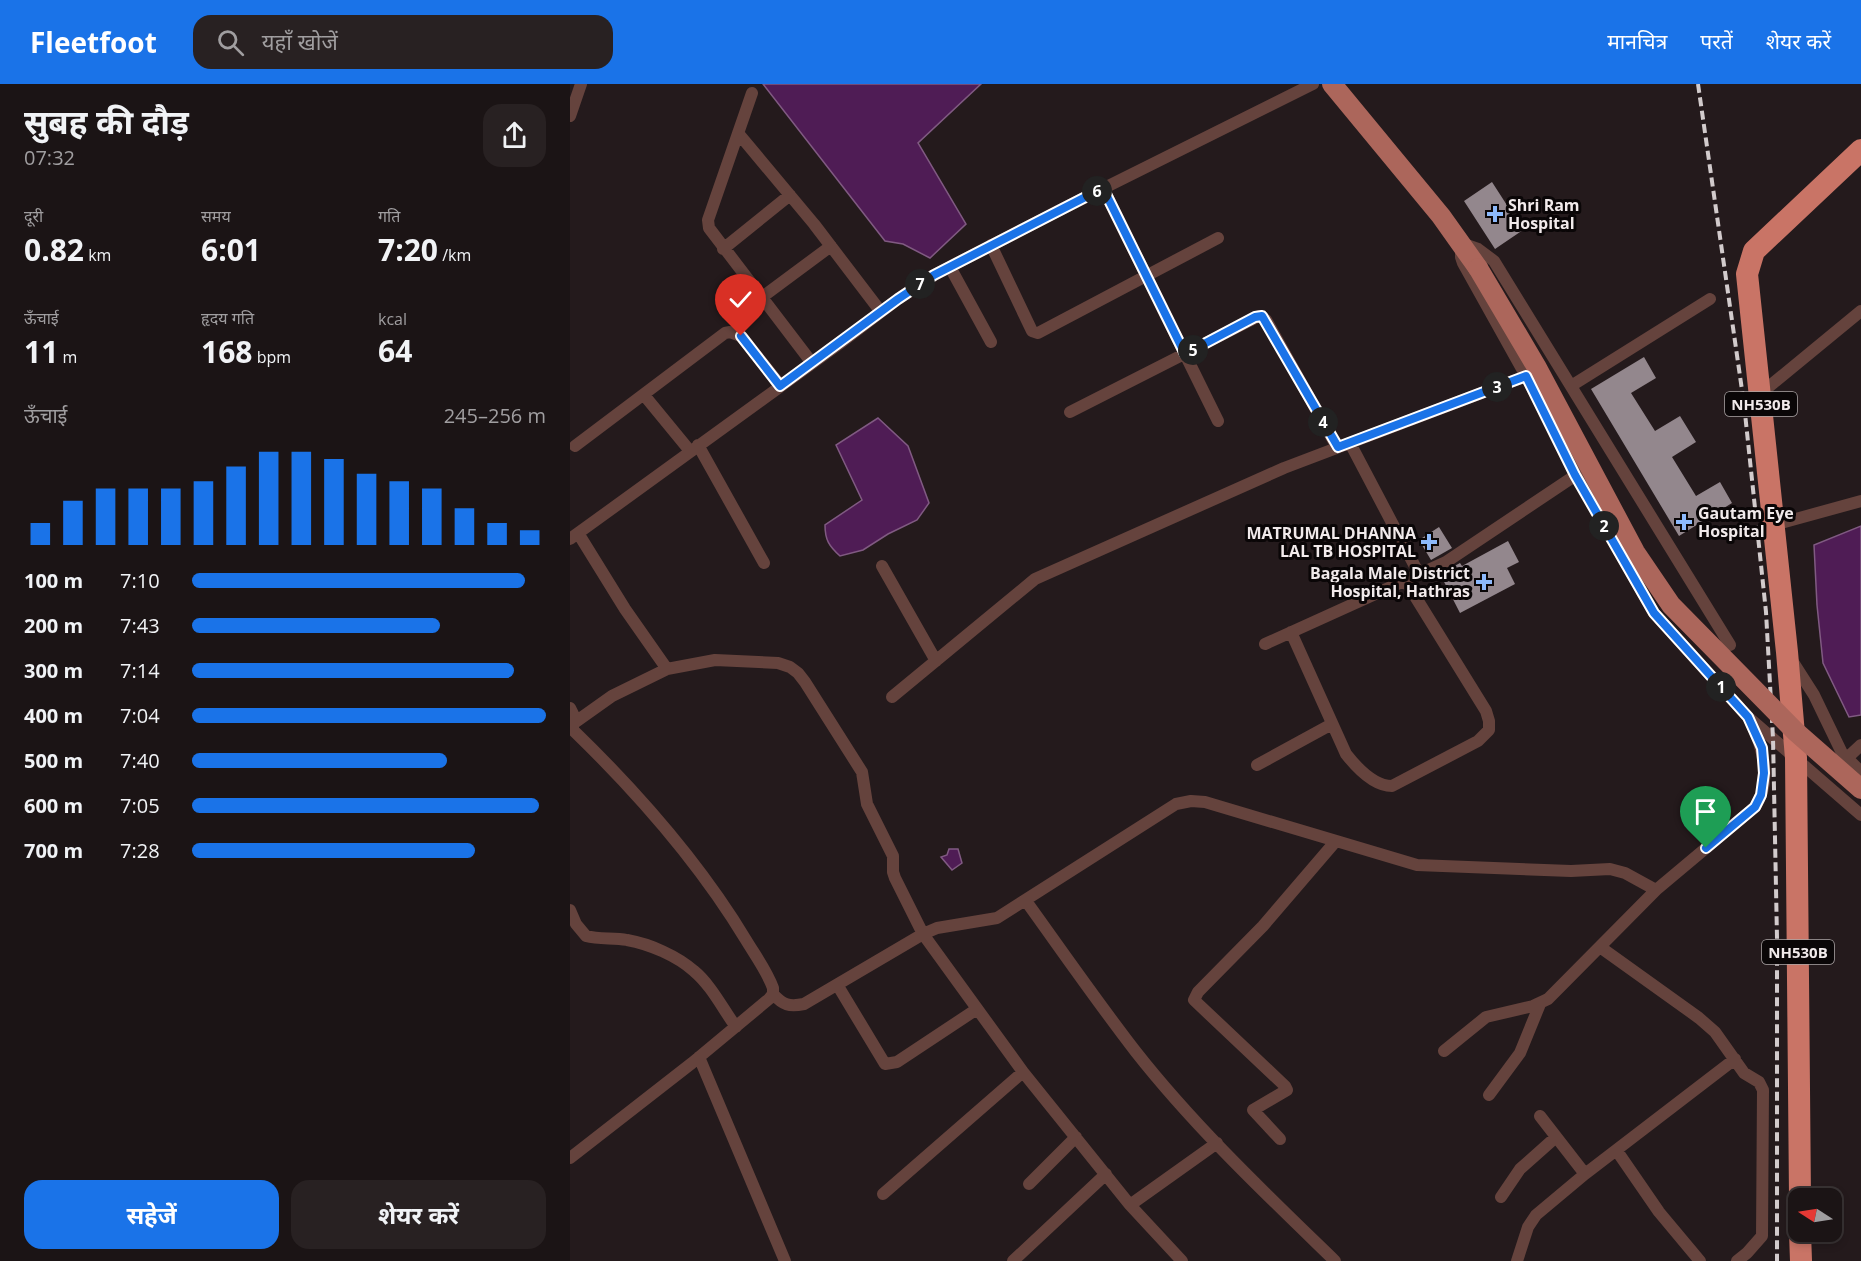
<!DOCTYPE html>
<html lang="hi">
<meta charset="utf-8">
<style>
:root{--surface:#1b1415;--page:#282122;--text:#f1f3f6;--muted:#a09ea0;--line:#393334;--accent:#1a73e8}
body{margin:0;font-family:"Open Sans","Noto Sans Devanagari",sans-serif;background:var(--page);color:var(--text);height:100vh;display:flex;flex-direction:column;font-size:22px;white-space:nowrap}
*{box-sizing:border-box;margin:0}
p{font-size:20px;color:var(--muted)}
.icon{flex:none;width:33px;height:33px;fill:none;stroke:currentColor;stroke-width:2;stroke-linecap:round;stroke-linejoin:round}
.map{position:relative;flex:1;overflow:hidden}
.details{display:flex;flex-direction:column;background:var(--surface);width:570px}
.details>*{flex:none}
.needle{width:39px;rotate:282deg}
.buttons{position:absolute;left:1218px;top:1104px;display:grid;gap:12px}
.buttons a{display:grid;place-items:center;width:54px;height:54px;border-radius:12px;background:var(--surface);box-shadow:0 3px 9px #0003,0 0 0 2px var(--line);font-size:30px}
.pin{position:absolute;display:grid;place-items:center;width:51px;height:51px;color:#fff;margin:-62px -26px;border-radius:50% 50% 50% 0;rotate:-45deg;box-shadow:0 0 6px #0007}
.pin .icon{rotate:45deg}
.km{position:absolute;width:30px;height:30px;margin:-15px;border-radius:50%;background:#222;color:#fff;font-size:16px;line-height:30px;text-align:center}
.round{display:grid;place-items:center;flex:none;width:63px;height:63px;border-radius:18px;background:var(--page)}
.headline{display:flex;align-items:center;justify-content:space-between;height:102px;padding:0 24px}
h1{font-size:33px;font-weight:700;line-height:45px}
.figures{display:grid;grid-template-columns:repeat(3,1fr);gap:9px;height:102px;padding:6px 24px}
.figures div{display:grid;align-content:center}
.figures b{font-size:30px;font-weight:700}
.figures small{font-size:16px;font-weight:400}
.figures p{font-size:16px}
.chart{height:168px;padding:12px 24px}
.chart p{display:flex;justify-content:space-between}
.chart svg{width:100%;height:108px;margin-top:6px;stroke:var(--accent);stroke-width:6}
.primary-button{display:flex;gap:12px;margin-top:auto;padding:12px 24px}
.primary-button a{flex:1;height:69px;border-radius:18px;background:var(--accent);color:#fff;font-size:24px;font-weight:700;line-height:69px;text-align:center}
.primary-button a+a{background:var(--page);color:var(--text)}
ul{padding:0 24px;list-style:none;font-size:20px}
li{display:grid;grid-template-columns:96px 72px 1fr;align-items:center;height:45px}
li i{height:15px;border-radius:8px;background:var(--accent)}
header{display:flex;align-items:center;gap:36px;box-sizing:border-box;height:84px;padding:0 30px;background:var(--accent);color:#fff}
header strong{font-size:28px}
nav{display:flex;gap:33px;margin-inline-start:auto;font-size:21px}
.search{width:420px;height:54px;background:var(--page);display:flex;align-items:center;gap:15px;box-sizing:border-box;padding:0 21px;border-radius:18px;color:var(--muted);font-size:22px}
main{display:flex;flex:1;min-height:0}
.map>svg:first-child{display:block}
.water{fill:#4f1c55;stroke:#805a82;stroke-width:1.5}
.building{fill:#93878d}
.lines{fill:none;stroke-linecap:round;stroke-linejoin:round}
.street{stroke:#65433d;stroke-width:12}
.primary{stroke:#ac665b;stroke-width:20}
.highway{stroke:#c97466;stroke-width:22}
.rail{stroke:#d2cbcc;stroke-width:4;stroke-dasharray:9 4.5;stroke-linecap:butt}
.primary-bridge{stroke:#ac665b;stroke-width:20}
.route-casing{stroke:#fff;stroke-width:12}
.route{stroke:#1a73e8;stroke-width:8}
.poi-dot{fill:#8cb9fc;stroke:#0a0607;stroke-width:2}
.labels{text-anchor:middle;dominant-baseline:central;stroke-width:6;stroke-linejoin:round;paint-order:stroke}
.shield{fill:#0a0607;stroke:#aca6a7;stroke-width:1.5}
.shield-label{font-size:15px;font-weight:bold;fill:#f1eaeb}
.poi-label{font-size:16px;font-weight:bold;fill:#f1eaeb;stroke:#0a0607;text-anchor:start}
</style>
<header>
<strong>Fleetfoot</strong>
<div class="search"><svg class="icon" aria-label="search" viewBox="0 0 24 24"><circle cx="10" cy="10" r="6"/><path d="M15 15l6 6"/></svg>यहाँ खोजें</div>
<nav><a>मानचित्र</a><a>परतें</a><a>शेयर करें</a></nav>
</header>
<main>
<section class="details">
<div class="headline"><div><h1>सुबह की दौड़</h1><p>07:32</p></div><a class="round"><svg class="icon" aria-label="share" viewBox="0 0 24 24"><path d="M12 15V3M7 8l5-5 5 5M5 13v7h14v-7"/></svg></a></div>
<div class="figures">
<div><p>दूरी</p><b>0.82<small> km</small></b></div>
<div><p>समय</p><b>6:01</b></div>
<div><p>गति</p><b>7:20<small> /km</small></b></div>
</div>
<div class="figures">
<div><p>ऊँचाई</p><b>11<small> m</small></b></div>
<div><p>हृदय गति</p><b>168<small> bpm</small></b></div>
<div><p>kcal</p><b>64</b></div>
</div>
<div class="chart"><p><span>ऊँचाई</span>245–256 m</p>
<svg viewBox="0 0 160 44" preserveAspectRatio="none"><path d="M5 44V35M15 44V26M25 44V21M35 44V21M45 44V21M55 44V18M65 44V12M75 44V6M85 44V6M95 44V9M105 44V15M115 44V18M125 44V21M135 44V29M145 44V35M155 44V38"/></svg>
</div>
<ul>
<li><b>100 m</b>7:10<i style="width:94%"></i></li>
<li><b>200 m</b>7:43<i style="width:70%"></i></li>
<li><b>300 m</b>7:14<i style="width:91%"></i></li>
<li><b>400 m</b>7:04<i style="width:100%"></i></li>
<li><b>500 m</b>7:40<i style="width:72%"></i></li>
<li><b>600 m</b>7:05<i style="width:98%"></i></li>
<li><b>700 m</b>7:28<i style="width:80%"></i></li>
</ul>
<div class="primary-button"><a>सहेजें</a><a>शेयर करें</a></div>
</section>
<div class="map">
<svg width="1291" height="1177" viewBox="0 0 1291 1177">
<rect width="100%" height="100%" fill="#241a1c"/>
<path class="water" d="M193,0H411L348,59L396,140L360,174L333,160L315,157Z
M308,334L338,362L359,419L347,436L318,450L293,466L270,472C259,462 255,456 255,441L292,416L266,361Z
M1291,442V631L1279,633L1253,579L1247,521L1244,461Z
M379,765H388L392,779L382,786L371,773L377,771Z"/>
<path class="building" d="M922,98L953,146L925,165L894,117Z
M1074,273L1086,294L1061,309L1085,347L1110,332L1126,358L1102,373L1126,412L1150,398L1162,419L1109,452L1021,305Z
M869,443L882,464L861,476L849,456Z
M938,457L949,478L937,484L945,500L890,529L870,490L890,479L892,482Z"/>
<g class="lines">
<path class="street" d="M182,9L138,136L139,144L242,279
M0,32L11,0
M168,49L244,140L311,228
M533,104L648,337
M421,161L462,247L468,249L648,154
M153,165L220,111
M380,183L421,258
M191,214L261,162
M956,292L1006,391L1084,529L1178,633L1291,731
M1001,302L1140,215
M1190,310L1291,227
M74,311L120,367
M500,328L689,232L696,236L767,363
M780,359L849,490
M128,361L194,479
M5,362L155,249L160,248L171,252L211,302
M1204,441L1291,417
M8,449L55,525L97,585
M0,455L269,260L328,215L364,191L494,124L743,0
M312,482L366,577
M721,548L776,670C787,684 804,702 822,702L908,657L919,646V637L916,627L835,496
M695,560L876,478L1006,391
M1221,575L1244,611L1272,669L1291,688
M322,613L465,495L714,384L956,292L893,179L891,173V159L908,165L924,177L1160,561
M0,624L3,630V644
M4,639L42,612L97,585L145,576L208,579L220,583L228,589L235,598L292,688L297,720L323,772V788L325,794L353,850L453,988L560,1121L612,1177
M1276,675L1291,661
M687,681L762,640
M456,817C492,867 528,919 566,968C625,1043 697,1111 765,1177
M0,826L6,840L16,852C30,856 44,853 57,856C80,860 107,872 124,887C141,901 153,925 166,943
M1030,863L1129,934L1145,948L1174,989L1189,998L1193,1006L1192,1152L1177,1169L1167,1177
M268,902L315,980L327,978L407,925
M203,910C213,921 219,923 234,920L353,850L367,844L427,834L606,720L621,717L635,718L847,781L1001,787L1040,785L1055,789L1086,806
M874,967L916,933L963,922L978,915L1086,806L1185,723C1203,696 1192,662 1180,636
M129,973L215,1177
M919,1011L950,969L970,920
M970,1032L1015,1090
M710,1055L683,1026L717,1006L715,1002L624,916L628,908L693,842L765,758
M1047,1067L1089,1128L1130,1177
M0,1074L122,979L199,915L203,910V904C197,887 185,871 176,856C129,778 68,709 3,646
M459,1100L506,1053
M313,1110L453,988
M931,1113L950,1085L986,1053
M560,1121L647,1059
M443,1177L536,1090
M947,1177L958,1143L966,1131L1015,1090L1165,975"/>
<path class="primary" d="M762,0L871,132L908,184"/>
<path class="highway" d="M1230,1114L1226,674L1217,568L1177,190L1184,167L1291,66
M1230,1148L1231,1177"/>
<path class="rail" d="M1128,0L1174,320L1196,528L1203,654L1207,854V1177"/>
<path class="primary-bridge" d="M908,184L966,282L1065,468L1101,521L1226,648L1291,705"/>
</g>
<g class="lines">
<defs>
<path id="route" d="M171,252L210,302L328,215L364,191L533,104L615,270L685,233L692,232L768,363L956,292L1005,391L1084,529L1178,633L1192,664L1193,676L1194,689L1191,711L1185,723L1136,764"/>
</defs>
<use href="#route" class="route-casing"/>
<use href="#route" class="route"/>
</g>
<g class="poi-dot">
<path d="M922 121h6v6h6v6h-6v6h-6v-6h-6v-6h6z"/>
<path d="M1111 429h6v6h6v6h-6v6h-6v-6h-6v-6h6z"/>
<path d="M856 449h6v6h6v6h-6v6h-6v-6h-6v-6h6z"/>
<path d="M911 489h6v6h6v6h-6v6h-6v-6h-6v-6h6z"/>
</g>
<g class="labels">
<g class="shield">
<rect x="1155" y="308" width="72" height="24" rx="4.5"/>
<rect x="1192" y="856" width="72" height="24" rx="4.5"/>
</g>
<g class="shield-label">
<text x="1191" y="320">NH530B</text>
<text x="1228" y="868">NH530B</text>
</g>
<g class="poi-label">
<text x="938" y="121">Shri Ram<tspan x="938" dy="18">Hospital</tspan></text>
<text x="1128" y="429">Gautam Eye<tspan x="1128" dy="18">Hospital</tspan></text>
<text x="846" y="449" text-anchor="end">MATRUMAL DHANNA<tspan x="846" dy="18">LAL TB HOSPITAL</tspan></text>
<text x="900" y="489" text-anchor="end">Bagala Male District<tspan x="900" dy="18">Hospital, Hathras</tspan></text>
</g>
</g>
</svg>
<div class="buttons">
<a><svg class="needle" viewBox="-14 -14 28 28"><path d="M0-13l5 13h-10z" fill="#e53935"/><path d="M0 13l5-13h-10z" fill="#a09ea0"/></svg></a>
</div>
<div class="pin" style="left:1136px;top:764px;background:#1e9e55"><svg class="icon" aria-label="arrive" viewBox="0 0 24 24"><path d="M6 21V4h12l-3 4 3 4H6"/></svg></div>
<div class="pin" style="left:171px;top:252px;background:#d93025"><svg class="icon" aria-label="check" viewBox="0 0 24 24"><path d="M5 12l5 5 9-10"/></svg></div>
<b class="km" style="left:1151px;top:603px">1</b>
<b class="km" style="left:1034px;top:442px">2</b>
<b class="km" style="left:927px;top:303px">3</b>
<b class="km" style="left:753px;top:338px">4</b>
<b class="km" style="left:623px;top:266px">5</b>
<b class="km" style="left:527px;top:107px">6</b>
<b class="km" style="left:350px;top:200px">7</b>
</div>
</main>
